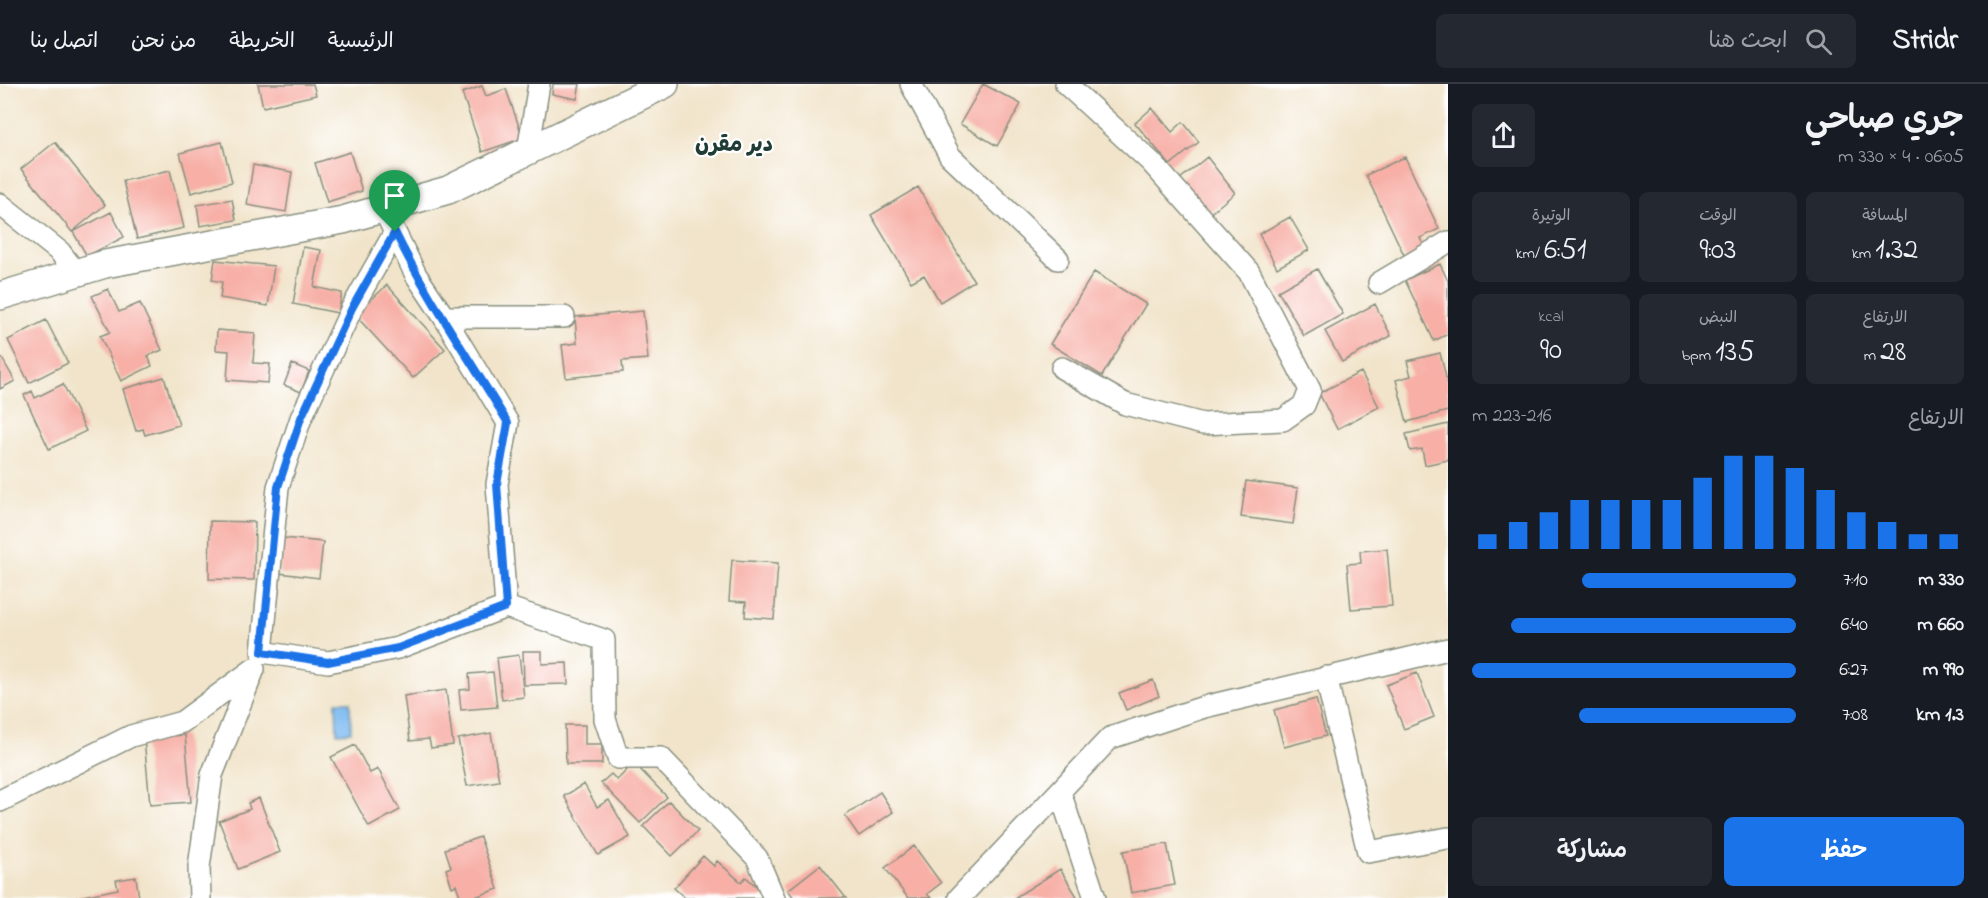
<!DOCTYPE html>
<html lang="ar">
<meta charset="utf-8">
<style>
:root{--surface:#171b24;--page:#242831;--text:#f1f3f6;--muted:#9ea1a6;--line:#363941;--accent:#1a73e8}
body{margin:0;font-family:"Indie Flower","Playpen Sans Arabic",sans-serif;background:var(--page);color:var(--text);direction:rtl;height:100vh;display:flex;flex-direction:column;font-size:22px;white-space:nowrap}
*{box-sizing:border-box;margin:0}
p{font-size:20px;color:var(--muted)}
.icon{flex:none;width:33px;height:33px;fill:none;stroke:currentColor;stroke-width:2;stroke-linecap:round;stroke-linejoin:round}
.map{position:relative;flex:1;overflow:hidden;direction:ltr}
.details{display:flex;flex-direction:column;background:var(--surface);width:540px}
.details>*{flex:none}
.pin{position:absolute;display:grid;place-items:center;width:51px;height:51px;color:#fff;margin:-62px -26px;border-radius:50% 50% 50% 0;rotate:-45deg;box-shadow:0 0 6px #0007}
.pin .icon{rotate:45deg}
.round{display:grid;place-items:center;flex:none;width:63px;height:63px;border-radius:9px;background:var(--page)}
.overview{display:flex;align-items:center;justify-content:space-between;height:102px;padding:0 24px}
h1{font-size:33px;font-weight:600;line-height:45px}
.stats{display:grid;grid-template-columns:repeat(3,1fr);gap:9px;height:102px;padding:6px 24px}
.stats div{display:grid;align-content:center;border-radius:9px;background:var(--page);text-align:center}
.stats b{font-size:30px;font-weight:600}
.stats small{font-size:16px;font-weight:400}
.stats p{font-size:16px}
.chart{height:168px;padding:12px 24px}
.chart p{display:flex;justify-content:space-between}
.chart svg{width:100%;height:108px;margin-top:6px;stroke:var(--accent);stroke-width:6}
.action{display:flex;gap:12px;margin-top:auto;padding:12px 24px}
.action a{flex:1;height:69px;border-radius:9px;background:var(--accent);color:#fff;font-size:24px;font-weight:600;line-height:69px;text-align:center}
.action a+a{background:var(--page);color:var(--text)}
ul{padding:0 24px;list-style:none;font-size:20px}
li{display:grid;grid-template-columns:96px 72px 1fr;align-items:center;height:45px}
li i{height:15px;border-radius:8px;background:var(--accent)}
header{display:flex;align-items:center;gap:36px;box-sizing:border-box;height:84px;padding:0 30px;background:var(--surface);border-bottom:2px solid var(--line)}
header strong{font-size:28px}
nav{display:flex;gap:33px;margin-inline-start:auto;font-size:21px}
.search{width:420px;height:54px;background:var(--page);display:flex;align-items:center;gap:15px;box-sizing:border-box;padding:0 21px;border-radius:9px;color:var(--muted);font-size:22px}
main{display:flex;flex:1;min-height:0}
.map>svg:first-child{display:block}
.water{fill:#7ebbf1;stroke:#4e7c92;stroke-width:1.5}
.building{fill:#f7afa6}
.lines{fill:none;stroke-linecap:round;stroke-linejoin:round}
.minor-casing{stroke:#88907f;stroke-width:24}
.tertiary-casing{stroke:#88907f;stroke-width:30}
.minor{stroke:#fff;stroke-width:21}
.tertiary{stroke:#fff;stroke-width:27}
.route-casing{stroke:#fff;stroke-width:12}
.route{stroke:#1a73e8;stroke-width:8}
.labels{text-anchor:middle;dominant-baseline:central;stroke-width:4.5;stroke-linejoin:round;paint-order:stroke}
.quarter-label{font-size:22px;font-weight:bold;fill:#1f3d34;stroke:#fff}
</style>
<header>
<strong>Stridr</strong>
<div class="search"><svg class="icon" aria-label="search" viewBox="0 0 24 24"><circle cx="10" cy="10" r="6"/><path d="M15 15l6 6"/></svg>ابحث هنا</div>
<nav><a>الرئيسية</a><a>الخريطة</a><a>من نحن</a><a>اتصل بنا</a></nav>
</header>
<main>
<section class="details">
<div class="overview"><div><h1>جري صباحي</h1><p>06:05 · 4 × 330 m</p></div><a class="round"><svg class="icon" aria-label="share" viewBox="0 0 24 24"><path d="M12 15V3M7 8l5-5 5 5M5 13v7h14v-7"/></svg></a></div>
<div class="stats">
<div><p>المسافة</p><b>1.32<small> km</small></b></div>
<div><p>الوقت</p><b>9:03</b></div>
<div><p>الوتيرة</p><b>6:51<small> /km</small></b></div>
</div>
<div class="stats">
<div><p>الارتفاع</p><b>28<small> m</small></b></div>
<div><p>النبض</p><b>135<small> bpm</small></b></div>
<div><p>kcal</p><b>90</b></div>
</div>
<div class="chart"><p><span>الارتفاع</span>216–223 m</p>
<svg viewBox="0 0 160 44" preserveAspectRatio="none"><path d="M5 44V38M15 44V33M25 44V29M35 44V24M45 44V24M55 44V24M65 44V24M75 44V15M85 44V6M95 44V6M105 44V11M115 44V20M125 44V29M135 44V33M145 44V38M155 44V38"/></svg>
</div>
<ul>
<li><b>330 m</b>7:10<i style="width:66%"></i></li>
<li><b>660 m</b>6:40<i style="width:88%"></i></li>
<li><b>990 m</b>6:27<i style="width:100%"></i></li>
<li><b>1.3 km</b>7:08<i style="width:67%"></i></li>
</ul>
<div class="action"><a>حفظ</a><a>مشاركة</a></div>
</section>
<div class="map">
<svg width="1448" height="814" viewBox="0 0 1448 814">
<rect width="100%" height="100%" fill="#fff"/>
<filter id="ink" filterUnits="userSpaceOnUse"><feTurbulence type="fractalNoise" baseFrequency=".0167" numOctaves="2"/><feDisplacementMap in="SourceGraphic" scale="12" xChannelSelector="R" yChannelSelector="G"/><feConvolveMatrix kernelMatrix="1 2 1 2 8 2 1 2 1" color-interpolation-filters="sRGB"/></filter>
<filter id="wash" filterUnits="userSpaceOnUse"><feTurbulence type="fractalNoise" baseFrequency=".008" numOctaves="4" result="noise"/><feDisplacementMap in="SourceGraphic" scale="24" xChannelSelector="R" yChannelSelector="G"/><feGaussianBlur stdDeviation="1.35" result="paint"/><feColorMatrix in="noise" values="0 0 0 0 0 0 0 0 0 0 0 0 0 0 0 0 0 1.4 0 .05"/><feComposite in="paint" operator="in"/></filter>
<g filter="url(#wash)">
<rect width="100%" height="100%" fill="#f1e4ca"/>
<path class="water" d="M336,618H350L351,648L337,649Z"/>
<g id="blocks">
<path class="building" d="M258,0H313L316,11L263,23Z
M553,0H580L577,15L552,10Z
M983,0L1021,20L997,62L960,40Z
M482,2L486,12L506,5L523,54L482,68L462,9Z
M1152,24L1172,48L1183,38L1199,58L1170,81L1135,39Z
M55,58L105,121L72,148L21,85Z
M222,58L232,98L191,109L180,69Z
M350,68L362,107L327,118L315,79Z
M1207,73L1235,109L1208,131L1180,95Z
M1405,73L1439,145L1420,154L1426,166L1406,175L1366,91Z
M253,81L292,88L286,128L247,121Z
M170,86L184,144L137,155L123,97Z
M918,103L974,197L940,218L924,191L911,198L871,131Z
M232,115L236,136L200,142L197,121Z
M111,128L124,153L87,172L73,148Z
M1290,133L1309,166L1277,184L1259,150Z
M303,163L321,166L314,203L342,209L338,229L293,220Z
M215,176L274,182L268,222L220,214L222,198L212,196Z
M1440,180L1448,197V250L1434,257L1405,196Z
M1317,185L1343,230L1304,252L1278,207Z
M1094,188L1146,220L1102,292L1050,260Z
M387,201L445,265L413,294L355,231Z
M108,205L119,228L140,219L162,266L148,272L152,282L121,297L100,252L110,248L92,212Z
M1375,220L1391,252L1342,278L1325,247Z
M643,227L648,275L622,277L623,288L566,294L562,261L577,259L575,233Z
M46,236L68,279L29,299L8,256Z
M217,246L255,249L253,279L270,280L268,299L227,296L229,267L216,266Z
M1440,269L1448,301V327L1407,338L1396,296L1411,292L1407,277Z
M0,271L15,297L0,305Z
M292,280L309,287L301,308L284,301Z
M1361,288L1379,323L1337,345L1319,309Z
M164,293L179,341L145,351L143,345L136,347L123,305Z
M63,300L86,347L49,365L24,311L32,307L35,314Z
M1448,340V376L1425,381L1422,365L1410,367L1406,350Z
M1246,397L1298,404L1293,440L1241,433Z
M210,437L255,438L254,496L209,495Z
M283,454L323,458L319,494L279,489Z
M1387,465L1392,522L1351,525L1347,480L1361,479L1360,467Z
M732,476L778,479L774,535L745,533L746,518L729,517Z
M523,567H542V580L567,579L568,600L524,601Z
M519,571L524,613L502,616L497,574Z
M493,588L497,623L461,626L459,606L470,605L469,590Z
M1417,589L1434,633L1404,645L1386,601Z
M1153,596L1159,612L1126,626L1119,609Z
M446,606L453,661L431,664L429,655L410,657L404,612Z
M1316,615L1326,652L1284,663L1274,626Z
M565,641H585V660H602V680H566Z
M491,649L499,697L467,702L458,655Z
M185,651L191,718L150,721L144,654Z
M355,661L370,689L378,685L400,726L369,743L331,673Z
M634,679L667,713L640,739L601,699L611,690L617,696Z
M584,700L597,723L609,716L630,753L598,771L564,712Z
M880,708L893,728L859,752L845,732Z
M259,714L280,768L238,785L219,737L250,725L248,719Z
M669,717L698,747L672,772L643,742Z
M480,753L498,805L472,814H461L456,801L452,803L446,785L451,783L445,765Z
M1167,760L1175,801L1131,809L1123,767Z
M914,762L941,799L927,810L931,814H908L885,784Z
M703,772L714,782L717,777L741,798L746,793L765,810L761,814H685L674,804Z
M820,781L846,814H794L788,806Z
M1060,785L1078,814H1014Z
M136,793L139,814H73L118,805L116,796Z"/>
</g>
</g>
<g filter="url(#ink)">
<use href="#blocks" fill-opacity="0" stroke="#88907f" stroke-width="1.5"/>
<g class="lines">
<defs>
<path id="minor" d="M911,0L950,72L1058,175
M528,67L539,0
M0,120L60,168L76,189
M383,124L416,191L444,233L508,339L497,400L506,523L398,564L328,578L262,568L278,403L301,334L352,224L395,148
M1379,199L1448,158
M444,233H564
M1062,284L1125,320L1203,340L1283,336L1304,321L1310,306L1249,188L1151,78L1066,0
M506,523L604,556L605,635L618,674H661L757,774L774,814
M1326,593L1368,768L1448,754
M1060,708L1095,814
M0,717L131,652L182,638L254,585
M200,814L199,783L212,691L254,585
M959,814L1110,654L1204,623L1448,565"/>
<path id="tertiary" d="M0,212L105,180L343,136L448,106L665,0"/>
</defs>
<use href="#minor" class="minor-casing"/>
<use href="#tertiary" class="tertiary-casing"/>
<use href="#minor" class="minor"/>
<use href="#tertiary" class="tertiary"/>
</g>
</g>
<g class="lines" filter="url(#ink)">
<defs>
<path id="route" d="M395,148C427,214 470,275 508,339L497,400L506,523L398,564L328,578L262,568L278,403L301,334L352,224Z"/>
</defs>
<use href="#route" class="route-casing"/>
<use href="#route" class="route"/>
</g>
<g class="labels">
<g class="quarter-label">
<text x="734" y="62">دير مقرن</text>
</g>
</g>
</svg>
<div class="pin" style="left:395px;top:148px;background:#1e9e55"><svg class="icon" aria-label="arrive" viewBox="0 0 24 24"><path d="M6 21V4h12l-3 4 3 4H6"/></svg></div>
</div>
</main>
